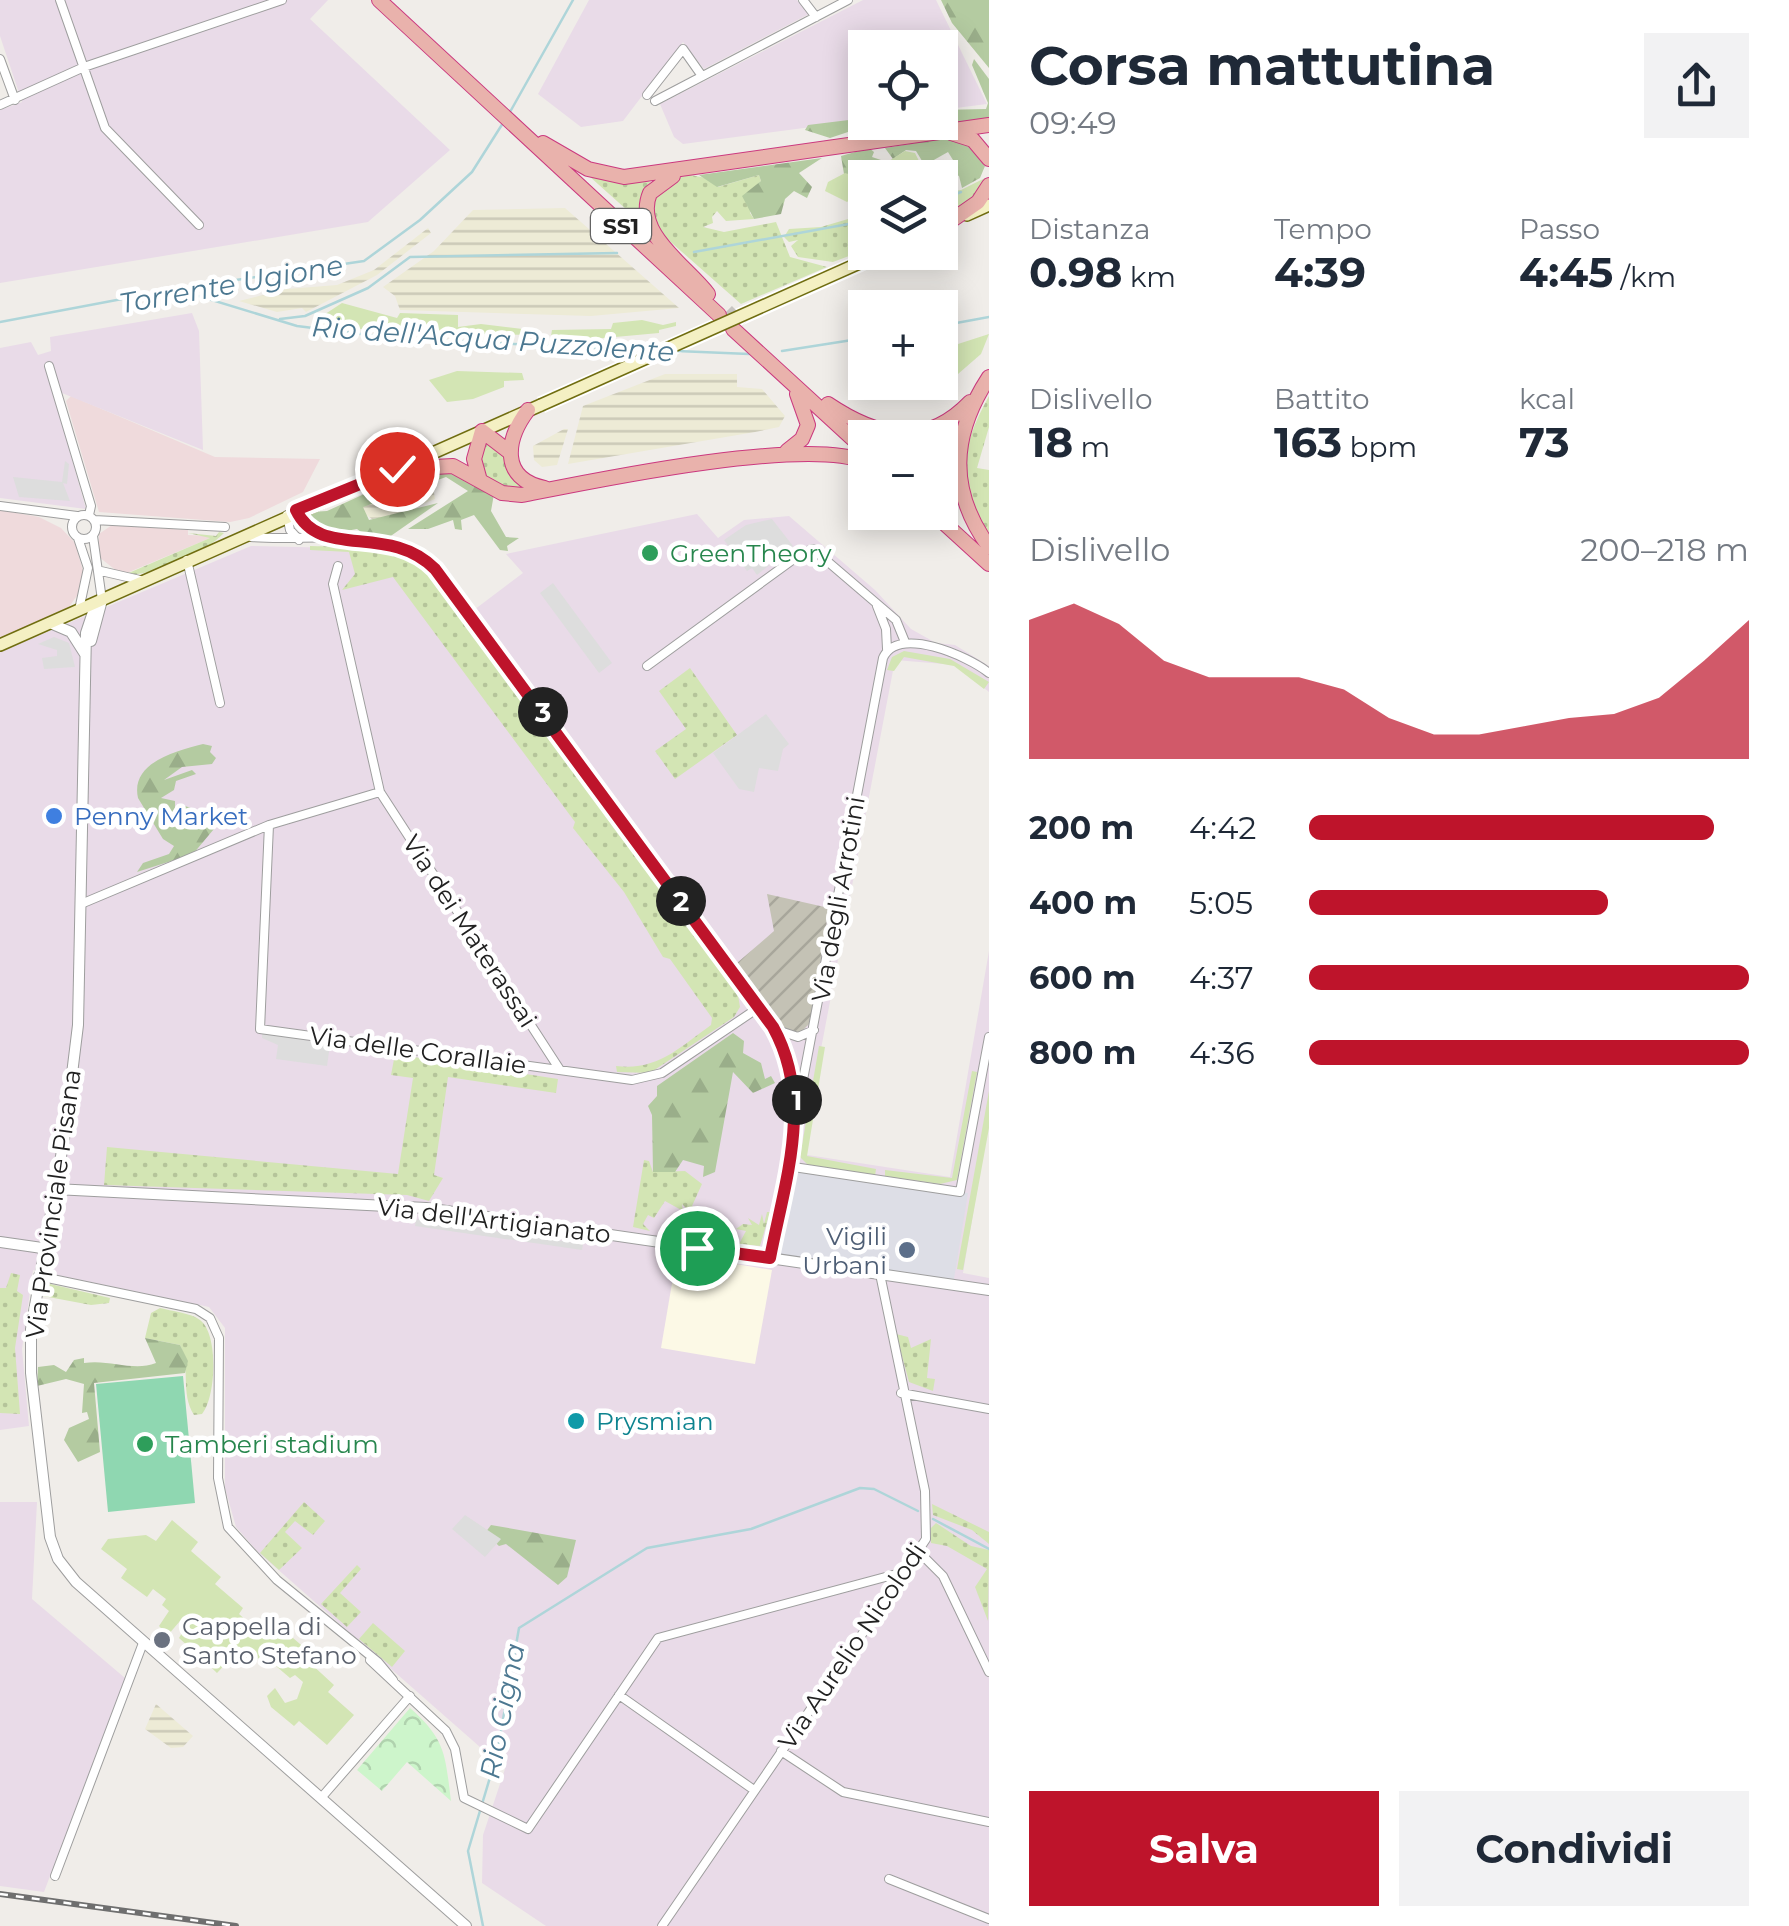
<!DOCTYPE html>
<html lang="it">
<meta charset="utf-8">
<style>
:root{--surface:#fff;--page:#f2f2f3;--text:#1f2937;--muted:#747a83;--accent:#be142b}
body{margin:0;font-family:Montserrat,sans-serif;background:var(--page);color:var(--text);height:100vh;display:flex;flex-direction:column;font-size:38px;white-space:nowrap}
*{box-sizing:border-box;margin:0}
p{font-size:32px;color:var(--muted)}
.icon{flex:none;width:55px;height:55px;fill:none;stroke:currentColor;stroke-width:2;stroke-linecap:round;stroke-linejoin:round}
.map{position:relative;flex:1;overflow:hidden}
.side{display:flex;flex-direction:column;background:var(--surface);width:800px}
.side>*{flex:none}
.tools{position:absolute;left:848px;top:30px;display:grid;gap:20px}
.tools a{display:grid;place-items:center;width:110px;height:110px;border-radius:0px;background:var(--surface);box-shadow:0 5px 25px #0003;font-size:50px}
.pin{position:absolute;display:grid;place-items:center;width:85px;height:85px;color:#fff;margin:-42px;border:5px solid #fff;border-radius:50%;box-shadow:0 2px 10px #0007}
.km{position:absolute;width:50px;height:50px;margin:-25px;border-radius:50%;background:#222;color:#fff;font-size:28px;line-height:50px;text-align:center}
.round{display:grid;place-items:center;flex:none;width:105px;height:105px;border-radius:0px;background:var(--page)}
.headline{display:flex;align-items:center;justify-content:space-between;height:170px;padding:0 40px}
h1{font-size:55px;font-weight:700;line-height:75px}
.stats{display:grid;grid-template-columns:repeat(3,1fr);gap:15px;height:170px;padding:10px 40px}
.stats div{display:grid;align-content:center}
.stats b{font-size:42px;font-weight:700}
.stats small{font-size:28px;font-weight:400}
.stats p{font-size:28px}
.chart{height:280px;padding:20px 40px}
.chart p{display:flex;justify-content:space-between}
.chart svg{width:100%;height:180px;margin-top:10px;fill:var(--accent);opacity:.7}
.action{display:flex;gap:20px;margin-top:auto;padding:20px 40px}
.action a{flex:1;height:115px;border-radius:0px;background:var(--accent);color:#fff;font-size:40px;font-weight:700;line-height:115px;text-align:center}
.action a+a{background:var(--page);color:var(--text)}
ul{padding:0 40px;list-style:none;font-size:32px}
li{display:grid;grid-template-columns:160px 120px 1fr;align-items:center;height:75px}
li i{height:25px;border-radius:12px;background:var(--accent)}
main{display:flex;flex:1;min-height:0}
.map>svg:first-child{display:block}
.commercial{fill:#efdadc}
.industrial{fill:#e9dbe8}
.education{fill:#fcf9e6}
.construction{fill:url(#construction-furrows)}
.farmland{fill:url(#farmland-rules)}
.grass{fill:url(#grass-dots)}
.forest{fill:url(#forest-firs)}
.park{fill:url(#park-crowns)}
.garden{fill:#d3e5b4}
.pitch{fill:#8fd7b1}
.parking{fill:#ddd}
.plaza{fill:#dddee6}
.pier{fill:#fff}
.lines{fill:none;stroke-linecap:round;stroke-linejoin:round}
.stream{stroke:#aed5d9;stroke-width:2.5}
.trunk-tunnel{stroke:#c7c4c1;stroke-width:14;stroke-dasharray:14 7;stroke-linecap:butt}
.minor-casing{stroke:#9e9e9e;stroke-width:10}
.tertiary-casing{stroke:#9e9e9e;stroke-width:12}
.secondary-casing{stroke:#706d10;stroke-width:14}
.trunk-casing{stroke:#cb397f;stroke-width:16}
.minor{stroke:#fff;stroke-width:8}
.tertiary{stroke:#fff;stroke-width:10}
.secondary{stroke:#f4f0c3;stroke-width:11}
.trunk{stroke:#e9b2ac;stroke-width:14}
.rail-casing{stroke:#6f6f6f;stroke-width:6}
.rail{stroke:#fff;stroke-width:2.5;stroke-dasharray:8;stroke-linecap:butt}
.secondary-bridge-casing{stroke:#706d10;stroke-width:14;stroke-linecap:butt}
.secondary-bridge{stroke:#f4f0c3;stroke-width:11}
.route-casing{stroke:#fff;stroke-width:20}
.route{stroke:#be142b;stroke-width:12}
.leisure-dot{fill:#2e9e5b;stroke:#fff;stroke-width:4}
.shop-dot{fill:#3f7fe0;stroke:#fff;stroke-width:4}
.service-dot{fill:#5c6f8a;stroke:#fff;stroke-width:4}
.culture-dot{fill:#0f9aa8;stroke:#fff;stroke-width:4}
.worship-dot{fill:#6b7280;stroke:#fff;stroke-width:4}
.labels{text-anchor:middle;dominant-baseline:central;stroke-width:9;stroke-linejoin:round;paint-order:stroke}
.shield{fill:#fff;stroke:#646464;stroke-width:2.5}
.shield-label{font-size:22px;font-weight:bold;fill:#212121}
.leisure-label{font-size:25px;fill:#27864d;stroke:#fff;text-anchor:start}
.shop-label{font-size:25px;fill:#366cbe;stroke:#fff;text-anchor:start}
.street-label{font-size:25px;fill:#212121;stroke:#fff}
.service-label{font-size:25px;fill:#4e5e75;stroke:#fff;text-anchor:end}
.culture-label{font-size:25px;fill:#0d838f;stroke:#fff;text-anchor:start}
.worship-label{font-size:25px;fill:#5b616d;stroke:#fff;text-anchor:start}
.water-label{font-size:28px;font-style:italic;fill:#4c7891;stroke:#fff}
</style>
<main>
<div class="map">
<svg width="989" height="1926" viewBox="0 0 989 1926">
<defs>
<pattern id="construction-furrows" width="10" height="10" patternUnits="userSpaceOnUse" patternTransform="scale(2.5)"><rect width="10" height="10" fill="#c4c2b5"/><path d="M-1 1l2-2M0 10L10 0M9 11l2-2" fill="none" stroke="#a8a69b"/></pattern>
<pattern id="farmland-rules" width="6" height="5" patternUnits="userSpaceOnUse" patternTransform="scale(2.5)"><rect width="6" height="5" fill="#edebd6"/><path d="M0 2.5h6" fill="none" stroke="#cbc9b7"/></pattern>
<pattern id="grass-dots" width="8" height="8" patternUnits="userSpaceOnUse" patternTransform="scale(2.5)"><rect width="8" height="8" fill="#d3e5b4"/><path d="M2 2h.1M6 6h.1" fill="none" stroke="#b5c49a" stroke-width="1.8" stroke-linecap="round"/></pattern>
<pattern id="forest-firs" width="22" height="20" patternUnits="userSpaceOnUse" patternTransform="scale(2.5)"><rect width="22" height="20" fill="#b4cba1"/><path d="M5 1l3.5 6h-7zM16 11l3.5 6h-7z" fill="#9aae8a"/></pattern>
<pattern id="park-crowns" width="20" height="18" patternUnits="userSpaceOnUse" patternTransform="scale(2.5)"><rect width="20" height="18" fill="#cdf5cb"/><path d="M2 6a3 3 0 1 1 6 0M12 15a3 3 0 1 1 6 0" fill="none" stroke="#b0d2ae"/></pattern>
</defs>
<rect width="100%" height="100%" fill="#f0ede9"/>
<path class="commercial" d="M71,396L215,457L320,459L303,492L249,518L230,522L99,512L66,401Z
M0,510L39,517L61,528L75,543L84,574L81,590L69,607L0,638Z
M112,525L188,530V535L215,536L122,575L99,557V534Z"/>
<path class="industrial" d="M0,0H328L310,19L450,150L368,222L0,283V110L22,102L0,36Z
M589,0H797L809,14L704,69L683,42L623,121L581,127L538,94Z
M863,0H936L987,104L940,110V48H865V120L683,144L674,137L660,104Z
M192,313L199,331L203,450L52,389L86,509L0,498V348L31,342L38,355L51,351L50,337Z
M697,514L718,538L744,520L789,516L875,590L911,629L936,643L955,645L989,666V692L956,665L895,660L801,1154L950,1177L989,951V1120L963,1273L989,1278V1926H546L482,1883L483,1835L505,1769L258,1552L236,1527L225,1488V1328L209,1307L33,1270L22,1349L29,1426L0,1430V652L251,546L383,549L420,567L462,619L523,573L506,554Z
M0,1502H37L32,1599L125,1678L44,1892L0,1886Z"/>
<path class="education" d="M677,1254L772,1270L755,1364L661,1348Z"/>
<path class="construction" d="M767,894L829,908L811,1022L800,1033L786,1032L737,963L774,931Z"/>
<path class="farmland" d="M565,208L679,308L591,316L400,310L395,296L383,287L434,251L473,210Z
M428,228L431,233L377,275L306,312L302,308L277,312L239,301L287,289L337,285L374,270Z
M665,374H737V387L762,389L785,416L779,427L755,432L568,464L583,406Z
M564,429H568L557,465L542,467L534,460L533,446Z
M432,481L435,499L393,516L372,519L362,512L360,506Z
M156,1704L193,1736L183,1747L171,1748L145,1729Z"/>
<path class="grass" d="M690,175L712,179L718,187L759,175L761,181L751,191L750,213L754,219L726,221L717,211L712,217L713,223L703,227L724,232L776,222L790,257L827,267L741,304L656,229L651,202L673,179Z
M589,176L651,182L640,217L637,219Z
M985,178L972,201L940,217V192L961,190Z
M865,214V250L833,262L798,257L791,246L798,240L789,242L784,237L789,229L821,227Z
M989,396V427L977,468L989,470V535C955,484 960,448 989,396Z
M489,440L495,444L529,488L515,493L486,479L479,451Z
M219,532L224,533C204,554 152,576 124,575L210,538L188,533L216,536Z
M310,546C350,547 395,542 426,571L738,995L740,1007L734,1017L650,1073L617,1072L616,1066C657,1071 679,1048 711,1025L712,1018L670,959L663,957L624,892L573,828L575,822L393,577L342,590L355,574L349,552L310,550Z
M690,668L737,735L675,779L655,751L686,729L659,691Z
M395,1054L558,1079L556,1093L448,1077L434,1175L443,1178L429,1201L407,1195L104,1185L107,1147L398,1174L413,1078L391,1075Z
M644,1160L649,1161L653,1172L685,1171L702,1184L692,1206L698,1210L694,1216L682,1204L683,1211L665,1201L654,1218L648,1215L643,1224L650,1231L633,1227Z
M767,1212H770L760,1246L739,1244L746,1231L736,1229L743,1224L752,1225L748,1218L759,1225L762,1214L764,1224Z
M11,1273L20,1275L17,1291L23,1295L15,1348L20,1414L0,1413V1288H6Z
M46,1283L110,1298L109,1303L91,1305L43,1296Z
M160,1308C171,1311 191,1313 200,1320C219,1334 216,1398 202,1414L194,1415C180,1393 191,1367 180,1345L145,1338L151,1313Z
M896,1334L908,1337L911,1348L931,1339L927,1378L935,1379L933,1391L909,1382Z
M304,1502L325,1521L313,1535L295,1521L285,1532L302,1548L279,1570L260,1553Z
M932,1504L989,1532V1544L972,1530L933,1515Z
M936,1523L971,1546L989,1550L988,1621L975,1587L987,1569L947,1546L931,1543V1528Z
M357,1565L361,1569L340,1593L361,1612L347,1627L321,1604Z
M373,1623L405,1651L392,1667L359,1639Z"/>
<path class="forest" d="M941,0H989V68L952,23Z
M974,59L989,79V121L916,128L853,140L848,132L830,138L805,130L808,125L865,118V122H940V110L986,109L988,103L972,65Z
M952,137L961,138L985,166L980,178L962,188L959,176L949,172L953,160L948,152L932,161L927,169L916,151L906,150L893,159L885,148Z
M869,148L874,152L872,157L884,161L882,176L865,179L844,174L841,156Z
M822,158L799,173L812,187L807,198L794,191L785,199L781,214L754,219L742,196L761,181L759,175L717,187L699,175Z
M451,467L494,494L491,511L506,537L519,538L507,546L508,551L500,550L474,515L461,520L462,530L455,529L453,520L428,529H408L468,491L446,477L363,507L369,520L438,503L385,540L369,538L357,529L324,535L306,523L311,512L327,511L384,485Z
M203,744L212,746L210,752L216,758L212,764L182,767L164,780L192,770L196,774L176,781L174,790L161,798L175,801V810L182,819L185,806L197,810L198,819L208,809L214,812L219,823L193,854L137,872L143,863L169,854L174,846L163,839L138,798C130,762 177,751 203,744Z
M733,1033L744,1041L743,1053L761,1063L765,1079L771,1076L775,1083L753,1093L733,1072L715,1172L703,1177L704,1166L683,1160L675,1172H653L652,1115L648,1106L657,1096V1086Z
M145,1338L180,1345L188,1361L185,1373L94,1383L100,1452L78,1462L64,1440L69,1428L89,1419L87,1412L82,1413L84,1384L66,1379L37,1386L38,1367L54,1365L66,1372L74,1360L84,1358V1363C110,1359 133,1372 156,1363Z
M491,1525L576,1540L567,1577L558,1585L506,1544L499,1546L485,1533Z"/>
<path class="park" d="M410,1708C446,1740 445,1754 451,1801L407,1762L382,1791L357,1770Z"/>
<path class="garden" d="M905,151L915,153L921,165L912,177H879L885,174L881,166Z
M845,173L865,179V187L847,202L825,191L828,182Z
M342,303L397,318L400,313L458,315V327L481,324L531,330L530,335L382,332L313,322Z
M642,320L663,325L676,322V326L659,330V333L593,339L551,336L552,330L611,329L613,323Z
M989,334L981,354L958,374L952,357L940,362V345L952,339L958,344Z
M457,371L522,373L524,380L504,381V387L473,399L447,402L429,380Z
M904,651L950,659L989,682L984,689L954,666L904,657L894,671L887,670L892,657Z
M819,1046L825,1047L807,1156L876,1169L875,1176L808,1165L800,1157Z
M972,1071L977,1072L957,1180L940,1184L885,1176V1170L952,1178Z
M989,1091V1128L963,1270L957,1269Z
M172,1520L198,1542L191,1551L221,1577L215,1584L243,1608L239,1614L267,1639L279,1626L314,1656L309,1662L334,1685L328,1692L354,1715L327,1745L299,1721L294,1726L271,1707L267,1696L275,1688L285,1703L297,1699L303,1682L295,1675L290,1678L263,1655L256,1660L247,1653L240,1661L233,1656L217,1673C206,1664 206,1651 195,1644L190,1648L179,1638L186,1626L180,1621L168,1635L159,1626L169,1611L162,1605L166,1599L153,1589L147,1597L121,1578L127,1569L101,1549L108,1539L146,1535L156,1541Z"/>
<path class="pitch" d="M183,1376L195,1503L108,1512L96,1384Z"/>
<path class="parking" d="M65,461L69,464L67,484L63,483L70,501L19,497L13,477L62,482Z
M772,519L793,546L757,575L752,568L747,571L724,540L746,525Z
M553,583L612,663L599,673L540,593Z
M54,637L69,643L75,667L44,669L42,658L57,656V650L38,644Z
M766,714L789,744L783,749L778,771L759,768L754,792L739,789L713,753Z
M262,1031L330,1045L327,1066L276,1059L278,1045L262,1038Z
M416,1219L583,1244L582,1250L415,1226Z
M465,1515L501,1539L485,1557L452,1529Z"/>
<path class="plaza" d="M787,1166L968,1193L953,1285L769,1259Z"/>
<path class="pier" d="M865,251L905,253L545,413L537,397Z"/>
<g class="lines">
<path class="stream" d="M510,112L573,0
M940,200L961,192
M694,252L865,221
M179,290L297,326L401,339L654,350
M280,319L305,316L368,288L410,257L617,253
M0,322L175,289L364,261L420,220L472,172L503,123
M940,326L989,317
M677,351L749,354
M782,351L865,338
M933,1519L989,1549
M483,1926L468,1851L497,1754L519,1628L647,1548L751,1529L860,1488L874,1489L918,1511"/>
<path class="trunk-tunnel" d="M727,311L742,326"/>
<defs>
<path id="minor" d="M60,0L105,128L199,225
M803,0L816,17
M0,59L15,100
M647,95L683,49L702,76
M655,101L848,0
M0,105L84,67L282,0
M49,366L91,506L89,515
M0,506L77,516
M297,511L307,528L326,537
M72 527a12 12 0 1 1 24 0a12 12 0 1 1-24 0Z
M287,515L290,530L299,540
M94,520L225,527
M93,536L102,600
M251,537C309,542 390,524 435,569L773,1027L790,1058L797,1113
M78,538L88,568L79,610
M187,560L220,703
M338,566L333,584L380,792L560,1070
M101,571L140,580
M877,606L886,629L887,649
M647,666L802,553L813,549L896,620L905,642
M269,825L260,1029L632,1080L662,1073L758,1008
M81,904L269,825L380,792
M777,1030L798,1037L814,1030
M787,1166L960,1192L989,1037
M769,1259L883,658C898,625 968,656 989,673
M38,1276L196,1309L210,1318L219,1338L218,1478L228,1527L277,1580L378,1662L393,1680
M901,1393L989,1409
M919,1552L943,1576L989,1672
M370,1660L446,1731L455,1749L464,1798L528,1829L658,1638L904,1572L926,1539L925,1491L880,1274
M619,1695L754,1790
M781,1751L843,1792L989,1822
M321,1798L410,1696
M55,1876L143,1643
M889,1879L989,1919
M662,1926L891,1592L894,1577"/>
<path id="tertiary" d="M96,603L86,633L78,1025L64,1139L31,1329V1373L50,1537L58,1559L76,1582L466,1926
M50,623L71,632L85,654
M91,641L102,600
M55,1189L426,1208L989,1290
M0,1242L42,1248"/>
<path id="secondary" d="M967,215L989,205
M0,645L541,405"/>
<path id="trunk" d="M379,0L719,315
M951,133L973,140L989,159
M543,143L588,169L624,177L989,125
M673,176L650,193C633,233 687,266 708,294
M945,225L978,202L989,185
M733,329L865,450
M989,377C951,435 948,490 989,547
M828,404C877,437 925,449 970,402
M528,410C506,439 499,479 545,488
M787,451L802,439L808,425L797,394
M397,469L453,466L502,493L522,495C592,481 807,436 865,462
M479,477L474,459L482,431L508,451
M932,512L989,564"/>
</defs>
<use href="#minor" class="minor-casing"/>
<use href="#tertiary" class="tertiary-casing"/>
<use href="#secondary" class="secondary-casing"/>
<use href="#trunk" class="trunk-casing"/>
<use href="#minor" class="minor"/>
<use href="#tertiary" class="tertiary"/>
<use href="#secondary" class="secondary"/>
<use href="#trunk" class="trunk"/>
<defs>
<path id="rail" d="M0,1894L236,1926"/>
</defs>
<use href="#rail" class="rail-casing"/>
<use href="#rail" class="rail"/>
<defs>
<path id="secondary-bridge" d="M541,405L884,252"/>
</defs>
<use href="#secondary-bridge" class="secondary-bridge-casing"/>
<use href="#secondary-bridge" class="secondary-bridge"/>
</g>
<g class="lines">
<defs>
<path id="route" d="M397,469L296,510C320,561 388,522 435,569L773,1027C814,1101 785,1180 770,1258L697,1248"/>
</defs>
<use href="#route" class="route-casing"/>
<use href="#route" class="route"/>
</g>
<g class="leisure-dot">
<circle cx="650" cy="553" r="10"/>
<circle cx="145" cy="1444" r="10"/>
</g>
<circle class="shop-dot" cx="54" cy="816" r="10"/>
<circle class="service-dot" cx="907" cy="1250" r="10"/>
<circle class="culture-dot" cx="576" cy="1421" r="10"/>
<circle class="worship-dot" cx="162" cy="1640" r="10"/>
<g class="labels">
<rect class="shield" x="591" y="209" width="60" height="34" rx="8"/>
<g class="shield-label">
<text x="621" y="226">SS1</text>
</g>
<g class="leisure-label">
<text x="670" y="553">GreenTheory</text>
<text x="165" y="1444">Tamberi stadium</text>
</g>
<g class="shop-label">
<text x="74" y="816">Penny Market</text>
</g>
<g class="street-label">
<text transform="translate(838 899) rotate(-80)">Via degli Arrotini</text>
<text transform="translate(470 931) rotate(57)">Via dei Materassai</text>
<text transform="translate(418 1050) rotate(8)">Via delle Corallaie</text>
<text transform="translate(53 1204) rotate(-82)">Via Provinciale Pisana</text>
<text transform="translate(494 1220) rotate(7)">Via dell'Artigianato</text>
<text transform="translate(852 1646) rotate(-56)">Via Aurelio Nicolodi</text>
</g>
<g class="service-label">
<text x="887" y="1236">Vigili<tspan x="887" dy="29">Urbani</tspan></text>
</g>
<g class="culture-label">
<text x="596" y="1421">Prysmian</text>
</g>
<g class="worship-label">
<text x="182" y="1626">Cappella di<tspan x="182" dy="29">Santo Stefano</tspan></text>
</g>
<g class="water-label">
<text transform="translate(231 284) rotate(-10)">Torrente Ugione</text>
<text transform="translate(493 339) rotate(4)">Rio dell'Acqua Puzzolente</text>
<text transform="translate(502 1711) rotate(-79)">Rio Cigna</text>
</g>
</g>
</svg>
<div class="tools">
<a><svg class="icon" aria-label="locate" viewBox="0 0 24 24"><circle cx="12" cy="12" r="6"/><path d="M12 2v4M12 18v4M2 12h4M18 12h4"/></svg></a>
<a><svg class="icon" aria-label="layers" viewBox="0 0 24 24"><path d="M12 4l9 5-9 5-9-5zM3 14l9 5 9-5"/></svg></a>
<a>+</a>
<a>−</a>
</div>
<div class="pin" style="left:697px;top:1248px;background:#1e9e55"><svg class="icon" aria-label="arrive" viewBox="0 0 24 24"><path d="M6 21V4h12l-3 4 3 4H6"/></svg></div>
<div class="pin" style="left:397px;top:469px;background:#d93025"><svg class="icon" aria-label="check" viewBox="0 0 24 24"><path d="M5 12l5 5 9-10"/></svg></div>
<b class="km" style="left:797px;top:1100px">1</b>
<b class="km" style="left:681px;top:901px">2</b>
<b class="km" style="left:543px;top:712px">3</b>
</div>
<section class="side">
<div class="headline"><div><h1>Corsa mattutina</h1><p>09:49</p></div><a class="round"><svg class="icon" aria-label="share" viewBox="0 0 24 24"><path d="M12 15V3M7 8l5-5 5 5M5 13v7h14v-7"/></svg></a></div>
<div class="stats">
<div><p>Distanza</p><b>0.98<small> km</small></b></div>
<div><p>Tempo</p><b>4:39</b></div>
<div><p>Passo</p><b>4:45<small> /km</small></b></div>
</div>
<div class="stats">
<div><p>Dislivello</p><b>18<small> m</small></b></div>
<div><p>Battito</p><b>163<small> bpm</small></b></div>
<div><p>kcal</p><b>73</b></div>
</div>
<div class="chart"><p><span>Dislivello</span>200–218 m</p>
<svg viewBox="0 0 160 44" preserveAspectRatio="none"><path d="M0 44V10L10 6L20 11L30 20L40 24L50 24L60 24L70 27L80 34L90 38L100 38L110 36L120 34L130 33L140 29L150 20L160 10V44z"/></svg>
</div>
<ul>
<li><b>200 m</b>4:42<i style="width:92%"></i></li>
<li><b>400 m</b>5:05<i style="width:68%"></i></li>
<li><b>600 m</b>4:37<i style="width:100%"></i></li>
<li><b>800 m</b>4:36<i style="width:100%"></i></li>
</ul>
<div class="action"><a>Salva</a><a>Condividi</a></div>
</section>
</main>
